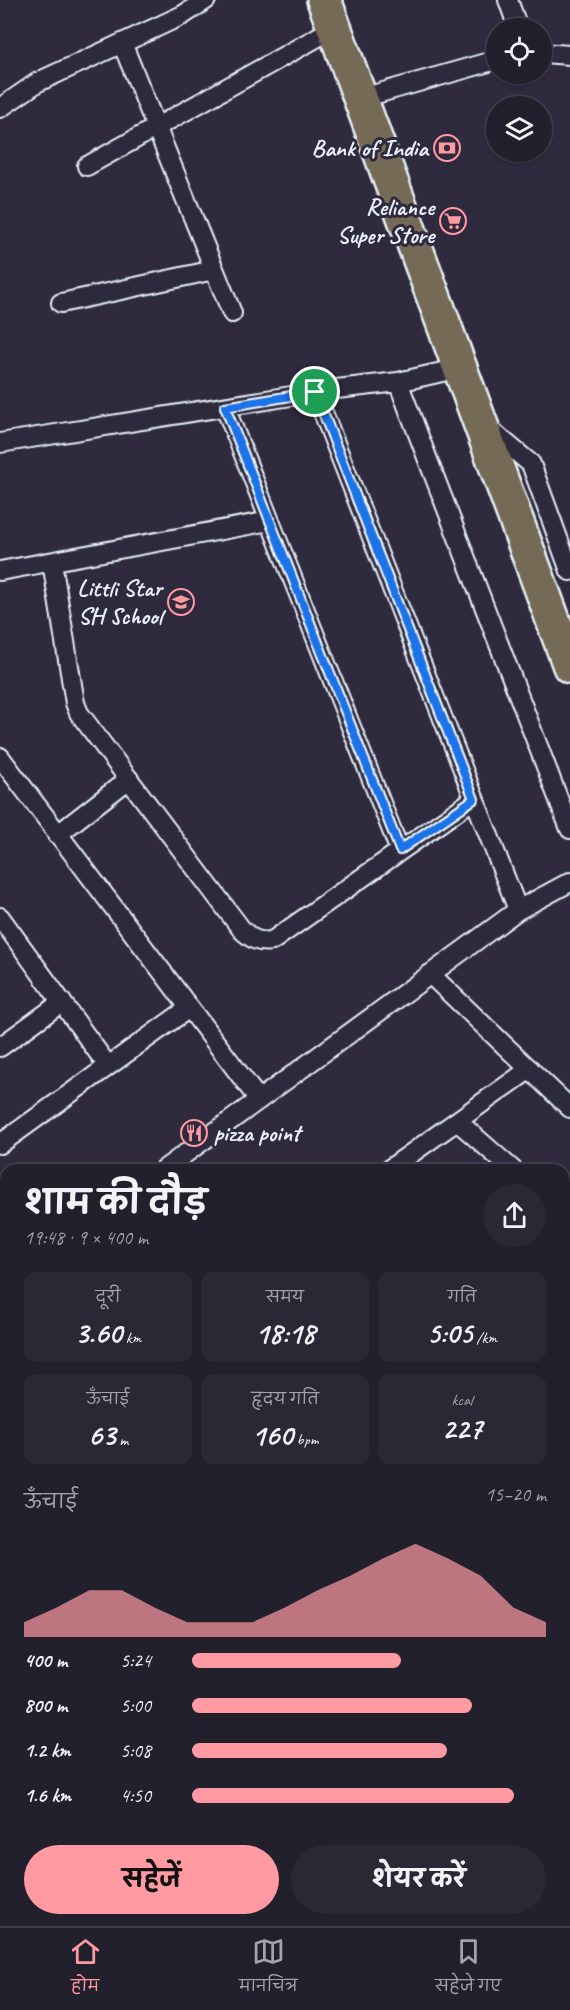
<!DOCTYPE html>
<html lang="hi">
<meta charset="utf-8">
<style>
:root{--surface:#23202e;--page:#2b2836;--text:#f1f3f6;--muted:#a3a3aa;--line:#403e4a;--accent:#ff9aa2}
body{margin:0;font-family:Caveat,"Playpen Sans Deva",sans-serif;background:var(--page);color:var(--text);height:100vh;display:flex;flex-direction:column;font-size:22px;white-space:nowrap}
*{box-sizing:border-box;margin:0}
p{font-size:20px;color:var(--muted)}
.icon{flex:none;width:33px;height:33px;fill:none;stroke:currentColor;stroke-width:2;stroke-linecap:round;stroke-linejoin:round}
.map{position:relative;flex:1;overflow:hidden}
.details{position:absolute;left:0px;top:1164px;width:570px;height:762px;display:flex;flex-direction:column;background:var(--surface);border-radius:18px 18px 0 0;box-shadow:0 2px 4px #0004,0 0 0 2px var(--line)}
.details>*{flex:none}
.fabs{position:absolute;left:486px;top:18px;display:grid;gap:12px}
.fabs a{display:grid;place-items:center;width:66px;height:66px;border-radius:50%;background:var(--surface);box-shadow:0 2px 4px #0004,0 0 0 2px var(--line);font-size:30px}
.pin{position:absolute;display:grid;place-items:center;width:51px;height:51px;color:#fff;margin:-26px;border:3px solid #fff;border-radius:50%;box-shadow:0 2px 6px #0007}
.round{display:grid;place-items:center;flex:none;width:63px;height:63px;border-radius:32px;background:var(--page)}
.head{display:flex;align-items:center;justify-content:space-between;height:102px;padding:0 24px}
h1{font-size:33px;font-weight:700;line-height:45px}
.stats{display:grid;grid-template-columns:repeat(3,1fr);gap:9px;height:102px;padding:6px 24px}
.stats div{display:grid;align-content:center;border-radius:12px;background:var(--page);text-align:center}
.stats b{font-size:30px;font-weight:700}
.stats small{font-size:16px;font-weight:400}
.stats p{font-size:16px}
.chart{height:168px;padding:12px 24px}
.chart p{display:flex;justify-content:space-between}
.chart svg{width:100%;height:108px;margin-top:6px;fill:var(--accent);opacity:.7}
.primary-button{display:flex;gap:12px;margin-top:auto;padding:12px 24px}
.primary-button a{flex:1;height:69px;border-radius:36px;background:var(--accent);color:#111;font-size:24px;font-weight:700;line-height:69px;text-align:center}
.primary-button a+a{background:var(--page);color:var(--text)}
ul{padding:0 24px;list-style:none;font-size:20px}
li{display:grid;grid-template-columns:96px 72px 1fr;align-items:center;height:45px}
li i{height:15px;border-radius:8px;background:var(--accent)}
.tab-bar{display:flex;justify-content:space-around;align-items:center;height:84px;border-top:2px solid var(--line);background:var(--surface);font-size:16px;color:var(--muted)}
.tab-bar a{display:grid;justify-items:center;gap:3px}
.tab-bar .on{color:var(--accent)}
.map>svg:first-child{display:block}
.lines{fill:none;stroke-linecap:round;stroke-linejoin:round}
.street-casing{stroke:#e8f1f8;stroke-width:22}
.highway-casing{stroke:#e8f1f8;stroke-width:38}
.street{stroke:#2f2a3d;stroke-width:18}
.highway{stroke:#756a55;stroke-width:33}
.route-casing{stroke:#fff;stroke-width:12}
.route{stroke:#1a73e8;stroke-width:8}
.labels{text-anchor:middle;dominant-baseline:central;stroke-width:6;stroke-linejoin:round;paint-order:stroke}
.poi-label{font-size:24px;font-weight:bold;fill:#e8f1f8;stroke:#2f2a3d;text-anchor:end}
</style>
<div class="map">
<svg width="570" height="1926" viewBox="0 0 570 1926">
<rect width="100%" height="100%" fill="#2f2a3d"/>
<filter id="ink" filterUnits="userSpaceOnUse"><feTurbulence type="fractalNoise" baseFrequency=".0167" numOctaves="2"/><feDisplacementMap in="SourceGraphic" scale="12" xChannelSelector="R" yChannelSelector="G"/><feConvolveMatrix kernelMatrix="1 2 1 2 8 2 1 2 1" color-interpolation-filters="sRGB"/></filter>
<g filter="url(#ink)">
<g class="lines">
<defs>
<path id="street" d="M508,0L518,28
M122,43L232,313
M542,53L570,55
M362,98L496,60
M0,108L38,82L183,15L206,0
M87,166L334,28
M61,303L214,270
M398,382L570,829
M315,392L518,910
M225,407L400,851
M488,428L531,464L570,571
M0,443L328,390L398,382L460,368
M52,562L75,703L79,713L242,930C252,939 258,943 272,941L474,799
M0,571L270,521
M0,757L259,1100
M57,835L129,779
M0,917L108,1066
M430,974L570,1108
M0,1047L62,1002
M457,1121L513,1170
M0,1144L189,1008
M163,1170L518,910L570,882
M388,1170L530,1069
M564,1214L570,1219
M0,1217L6,1224
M0,1290L6,1286
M564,1292L570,1286
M564,1388L570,1393
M0,1412L6,1418
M564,1425L570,1418
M564,1526L570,1532
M0,1552L6,1557
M564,1569L570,1563
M0,1698L6,1704
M0,1732L6,1725
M564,1732L570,1725
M564,1856L570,1849
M0,1867L6,1860
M236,1920L242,1926
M396,1920L403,1926
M71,1926L77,1920
M174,1926L179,1920
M502,1926L507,1920"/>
<path id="highway" d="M324,0L570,666"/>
</defs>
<use href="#street" class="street-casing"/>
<use href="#highway" class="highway-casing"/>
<use href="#street" class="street"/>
<use href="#highway" class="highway"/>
</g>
</g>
<g class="lines" filter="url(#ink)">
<defs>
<path id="route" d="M315,392L474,799L400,850L225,407Z"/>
</defs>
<use href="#route" class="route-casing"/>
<use href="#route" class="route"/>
</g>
<defs>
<symbol id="bank-ring" viewBox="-11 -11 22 22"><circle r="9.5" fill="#2f2a3d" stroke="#ff9aa2" stroke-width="1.5"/><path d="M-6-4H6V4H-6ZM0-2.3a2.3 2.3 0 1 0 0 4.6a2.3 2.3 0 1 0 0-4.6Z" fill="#ff9aa2"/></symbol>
<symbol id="supermarket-ring" viewBox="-11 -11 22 22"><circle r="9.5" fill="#2f2a3d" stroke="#ff9aa2" stroke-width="1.5"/><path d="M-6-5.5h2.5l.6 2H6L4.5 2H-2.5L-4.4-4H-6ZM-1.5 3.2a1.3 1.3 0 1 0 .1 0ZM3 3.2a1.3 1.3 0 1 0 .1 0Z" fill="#ff9aa2"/></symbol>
<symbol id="school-ring" viewBox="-11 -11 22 22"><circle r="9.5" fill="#2f2a3d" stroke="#ff9aa2" stroke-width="1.5"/><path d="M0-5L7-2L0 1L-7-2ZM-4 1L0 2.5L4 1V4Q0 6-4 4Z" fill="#ff9aa2"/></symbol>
<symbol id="restaurant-ring" viewBox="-11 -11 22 22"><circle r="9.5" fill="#2f2a3d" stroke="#ff9aa2" stroke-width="1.5"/><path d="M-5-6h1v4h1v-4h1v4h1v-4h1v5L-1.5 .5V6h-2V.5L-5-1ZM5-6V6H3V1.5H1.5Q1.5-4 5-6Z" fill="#ff9aa2"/></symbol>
</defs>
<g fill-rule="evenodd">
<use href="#bank-ring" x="432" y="133" width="30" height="30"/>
<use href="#supermarket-ring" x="438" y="206" width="30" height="30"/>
<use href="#school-ring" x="166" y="587" width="30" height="30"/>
<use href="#restaurant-ring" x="179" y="1118" width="30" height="30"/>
</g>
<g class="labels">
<g class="poi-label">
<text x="428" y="148">Bank of India</text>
<text x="434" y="207">Reliance<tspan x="434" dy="28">Super Store</tspan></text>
<text x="162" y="588">Littli Star<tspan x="162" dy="28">SH School</tspan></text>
<text x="214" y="1133" text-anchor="start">pizza point</text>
</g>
</g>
</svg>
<div class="fabs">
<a><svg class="icon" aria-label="locate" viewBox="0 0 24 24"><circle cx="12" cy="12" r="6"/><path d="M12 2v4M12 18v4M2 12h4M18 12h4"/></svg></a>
<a><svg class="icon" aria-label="layers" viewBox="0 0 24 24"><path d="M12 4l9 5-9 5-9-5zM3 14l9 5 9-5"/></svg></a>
</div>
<div class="pin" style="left:315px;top:392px;background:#1e9e55"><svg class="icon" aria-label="arrive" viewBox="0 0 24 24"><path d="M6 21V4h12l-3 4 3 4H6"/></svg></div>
<section class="details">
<div class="head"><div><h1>शाम की दौड़</h1><p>19:48 · 9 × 400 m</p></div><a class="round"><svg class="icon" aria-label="share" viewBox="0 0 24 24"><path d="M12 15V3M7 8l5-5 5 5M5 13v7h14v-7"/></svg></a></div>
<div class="stats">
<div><p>दूरी</p><b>3.60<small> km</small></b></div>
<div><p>समय</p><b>18:18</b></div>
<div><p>गति</p><b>5:05<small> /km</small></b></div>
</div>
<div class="stats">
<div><p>ऊँचाई</p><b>63<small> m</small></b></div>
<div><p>हृदय गति</p><b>160<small> bpm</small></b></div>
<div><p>kcal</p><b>227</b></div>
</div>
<div class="chart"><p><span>ऊँचाई</span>15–20 m</p>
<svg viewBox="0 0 160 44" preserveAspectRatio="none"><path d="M0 44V38L10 32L20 25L30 25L40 32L50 38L60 38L70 38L80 32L90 25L100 19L110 12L120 6L130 12L140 19L150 32L160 38V44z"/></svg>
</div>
<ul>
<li><b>400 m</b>5:24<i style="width:59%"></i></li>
<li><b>800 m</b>5:00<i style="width:79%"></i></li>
<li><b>1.2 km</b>5:08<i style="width:72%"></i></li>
<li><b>1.6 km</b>4:50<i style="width:91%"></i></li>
</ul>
<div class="primary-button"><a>सहेजें</a><a>शेयर करें</a></div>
</section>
</div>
<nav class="tab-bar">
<a class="on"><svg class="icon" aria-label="home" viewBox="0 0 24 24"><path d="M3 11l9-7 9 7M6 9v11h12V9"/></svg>होम</a>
<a><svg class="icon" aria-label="map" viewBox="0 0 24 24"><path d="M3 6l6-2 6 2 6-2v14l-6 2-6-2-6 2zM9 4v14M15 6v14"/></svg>मानचित्र</a>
<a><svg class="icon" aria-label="saved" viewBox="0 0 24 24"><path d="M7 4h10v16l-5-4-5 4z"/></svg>सहेजे गए</a>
</nav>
